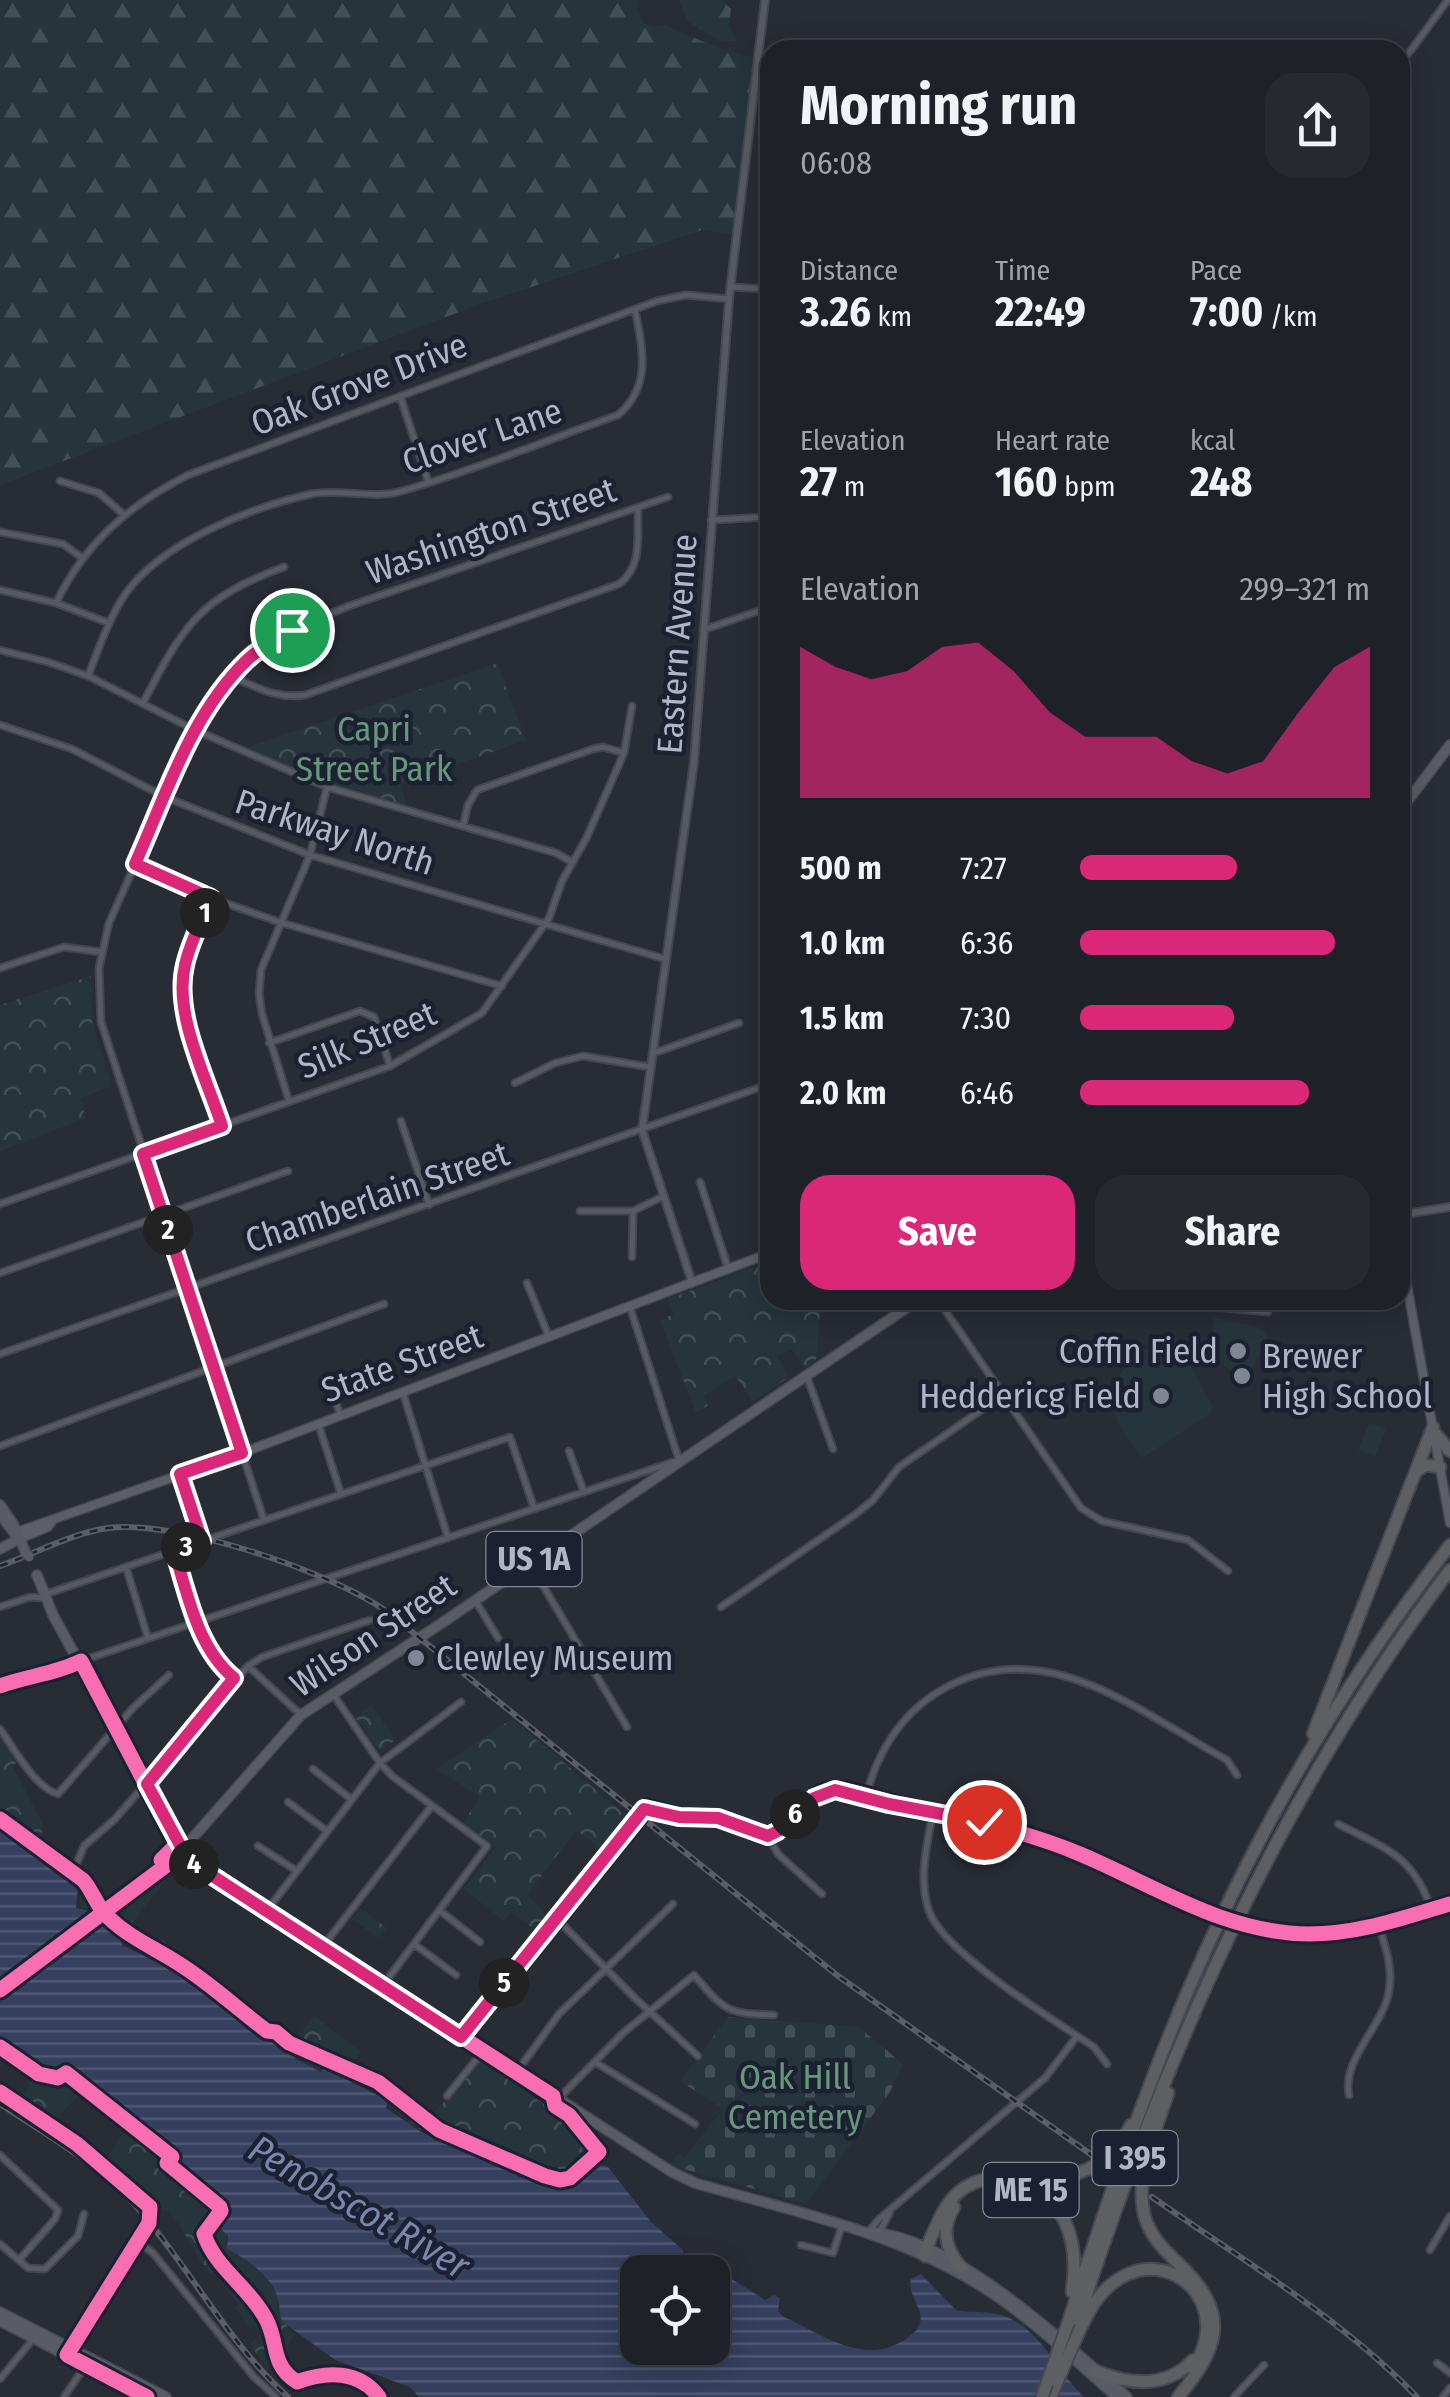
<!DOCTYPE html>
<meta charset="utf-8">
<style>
:root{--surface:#1e2128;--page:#262930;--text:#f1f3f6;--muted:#a1a3a8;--line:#3c3e45;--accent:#db2777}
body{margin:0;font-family:"Fira Sans Condensed",sans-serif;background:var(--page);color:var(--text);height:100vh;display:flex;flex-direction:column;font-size:38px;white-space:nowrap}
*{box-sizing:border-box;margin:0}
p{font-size:32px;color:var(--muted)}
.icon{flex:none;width:55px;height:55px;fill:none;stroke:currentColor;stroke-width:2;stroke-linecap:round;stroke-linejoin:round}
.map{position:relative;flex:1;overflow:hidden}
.details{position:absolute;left:760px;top:40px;width:650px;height:1270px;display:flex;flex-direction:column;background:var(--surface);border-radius:30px;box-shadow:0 5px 25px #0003,0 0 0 2px var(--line)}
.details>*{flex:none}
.fabs{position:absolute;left:620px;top:2255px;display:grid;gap:20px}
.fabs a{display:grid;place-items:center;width:110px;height:110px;border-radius:20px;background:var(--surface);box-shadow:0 5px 25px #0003,0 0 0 2px var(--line);font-size:50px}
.pin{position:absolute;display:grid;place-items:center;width:85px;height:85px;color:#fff;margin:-42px;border:5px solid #fff;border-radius:50%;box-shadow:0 2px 10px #0007}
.km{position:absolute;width:50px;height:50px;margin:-25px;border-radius:50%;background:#222;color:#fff;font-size:28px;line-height:50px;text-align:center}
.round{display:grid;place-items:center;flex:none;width:105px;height:105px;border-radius:30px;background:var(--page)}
.headline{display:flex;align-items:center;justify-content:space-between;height:170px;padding:0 40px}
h1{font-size:55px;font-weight:700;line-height:75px}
.figures{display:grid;grid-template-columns:repeat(3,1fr);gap:15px;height:170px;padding:10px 40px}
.figures div{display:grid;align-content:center}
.figures b{font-size:42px;font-weight:700}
.figures small{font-size:28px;font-weight:400}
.figures p{font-size:28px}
.chart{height:280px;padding:20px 40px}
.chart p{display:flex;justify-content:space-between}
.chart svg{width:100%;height:180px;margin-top:10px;fill:var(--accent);opacity:.7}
.button{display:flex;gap:20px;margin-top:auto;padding:20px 40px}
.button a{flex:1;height:115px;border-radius:30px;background:var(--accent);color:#fff;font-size:40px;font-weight:700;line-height:115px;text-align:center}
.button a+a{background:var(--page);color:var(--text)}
ul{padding:0 40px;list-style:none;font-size:32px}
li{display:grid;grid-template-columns:160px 120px 1fr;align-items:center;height:75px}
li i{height:25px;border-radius:12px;background:var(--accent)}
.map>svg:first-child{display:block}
.grass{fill:#25353b}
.forest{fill:url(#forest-firs)}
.cemetery{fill:url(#cemetery-stones)}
.park{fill:url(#park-crowns)}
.water{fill:url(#water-rules)}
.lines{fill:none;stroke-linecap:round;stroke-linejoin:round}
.minor-casing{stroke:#44474e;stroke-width:9}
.tertiary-casing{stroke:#44474e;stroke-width:10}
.secondary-casing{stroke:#44474e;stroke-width:11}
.primary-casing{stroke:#454952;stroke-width:12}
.motorway-casing{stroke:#454851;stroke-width:15}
.minor{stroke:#585a63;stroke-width:5}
.tertiary{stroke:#585a63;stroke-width:6}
.secondary{stroke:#5c5e68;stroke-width:8}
.primary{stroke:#5a5c65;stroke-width:9}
.motorway{stroke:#5d5f63;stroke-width:11}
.rail-casing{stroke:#5b5e67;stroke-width:6}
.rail{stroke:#1b2130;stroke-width:2.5;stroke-dasharray:8;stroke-linecap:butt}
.minor-bridge-casing{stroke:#44474e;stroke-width:9;stroke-linecap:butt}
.primary-bridge-casing{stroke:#454952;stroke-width:12;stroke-linecap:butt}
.motorway-bridge-casing{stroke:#454851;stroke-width:15;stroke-linecap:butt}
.minor-bridge{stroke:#585a63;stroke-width:5}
.primary-bridge{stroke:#5a5c65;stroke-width:9}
.motorway-bridge{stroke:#5d5f63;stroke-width:11}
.cycleway-casing{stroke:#1b2130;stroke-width:21}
.cycleway{stroke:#f96db3;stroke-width:15}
.route-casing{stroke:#fff;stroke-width:20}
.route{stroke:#db2777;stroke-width:12}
.poi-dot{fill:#818694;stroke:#1b2130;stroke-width:4}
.labels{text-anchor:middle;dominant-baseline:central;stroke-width:9;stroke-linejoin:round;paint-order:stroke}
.shield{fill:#1b2130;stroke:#84899a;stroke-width:2.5}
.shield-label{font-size:32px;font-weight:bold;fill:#b1b6c7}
.street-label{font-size:35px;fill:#b1b6c7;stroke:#1b2130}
.park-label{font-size:35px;fill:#68987b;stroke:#1b2130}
.poi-label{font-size:35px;fill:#b1b6c7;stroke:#1b2130;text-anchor:end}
.water-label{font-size:38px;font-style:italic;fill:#7987af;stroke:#1b2130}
</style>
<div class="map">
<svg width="1450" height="2397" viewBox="0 0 1450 2397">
<defs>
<pattern id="forest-firs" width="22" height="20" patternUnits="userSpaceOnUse" patternTransform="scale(2.5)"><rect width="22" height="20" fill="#25353b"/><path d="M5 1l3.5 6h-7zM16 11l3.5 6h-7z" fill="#425056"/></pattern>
<pattern id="cemetery-stones" width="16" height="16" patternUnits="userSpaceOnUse" patternTransform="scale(2.5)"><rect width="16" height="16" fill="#25353b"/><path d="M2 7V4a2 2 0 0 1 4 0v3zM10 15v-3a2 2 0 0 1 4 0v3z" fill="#425056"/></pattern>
<pattern id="park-crowns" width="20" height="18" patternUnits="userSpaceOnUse" patternTransform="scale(2.5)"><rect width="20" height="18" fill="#25353b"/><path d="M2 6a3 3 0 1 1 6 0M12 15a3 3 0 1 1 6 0" fill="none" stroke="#425056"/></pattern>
<pattern id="water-rules" width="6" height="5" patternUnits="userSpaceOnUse" patternTransform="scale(2.5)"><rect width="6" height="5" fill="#353f5e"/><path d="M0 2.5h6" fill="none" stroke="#505874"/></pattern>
</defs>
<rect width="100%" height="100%" fill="#282c35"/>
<path class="grass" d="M1214,1318L1254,1325L1265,1332V1341L1247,1379C1217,1368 1210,1348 1214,1318Z
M1174,1334L1213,1407L1211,1413L1142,1458C1134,1446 1120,1431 1116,1417C1102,1372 1142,1351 1174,1334Z
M1369,1423L1386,1429L1375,1457L1358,1450Z"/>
<path class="forest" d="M0,0H639L637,8L644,24L655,27L664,25L716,47L755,58L733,234L702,230L483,303L0,485Z
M679,0H722L731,9L729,26L738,41H722L688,22Z"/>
<path class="cemetery" d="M728,2017L859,2027L903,2064L890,2092L806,2204L670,2165L678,2153L685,2157L723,2109L680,2081Z"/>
<path class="park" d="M497,663L526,740L401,784L406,805L327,782L245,748Z
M91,976L92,1021L112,1086L80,1098L86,1118L0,1151V1005Z
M770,1261V1300H821L816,1360L805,1368L792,1349L777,1356L789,1377L753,1402L735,1375L704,1396L708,1406L696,1413L660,1320L674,1314L668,1299Z
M372,1705L395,1740L380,1751L355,1717Z
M512,1719L629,1818L604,1851L576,1830L527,1895L550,1918L538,1932L511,1912L504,1921L464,1889L496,1847L463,1823L480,1797L436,1769Z
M0,1738L17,1761L13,1767L43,1825L41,1845L84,1878L103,1904L96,1909L80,1908V1885L47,1857L24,1847L0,1825Z
M173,1871L130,1925L149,1942L159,1938L224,1987L298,2037L314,2016L360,2051L354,2062L383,2079L431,2117L481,2059L567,2121L605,2156L575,2183L556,2185L421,2130L390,2107L392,2097L378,2093L356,2079L300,2064L284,2053L287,2048L263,2034L237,2009L196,1980L145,1951L125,1944L107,1918L125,1908Z
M360,1908L387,1928L379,1938L352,1919Z
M0,2039L32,2063L60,2074L63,2070L175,2158L171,2163L225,2209L227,2249C246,2257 273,2277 278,2299C283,2315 281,2321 294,2334L273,2375L249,2344L260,2335L254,2326L250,2328L235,2308L238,2305L214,2272L210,2274C196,2256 187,2234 173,2217C167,2209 159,2209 152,2202L155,2199L108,2161L107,2156L124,2133L80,2097L74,2099L58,2118L21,2097L35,2076L0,2053Z"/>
<path class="water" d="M0,1827L23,1848L43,1856L78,1886L76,1908C108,1915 108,1917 123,1946C177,1969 220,2000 264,2038H272L287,2049L285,2054L321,2072L324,2068L377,2095L389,2097L386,2108L421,2132L561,2188L577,2185L602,2165L608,2167L651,2222L683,2250V2261L677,2272H638V2348H712V2272H684L695,2256L765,2300L774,2295L780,2298L778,2311L782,2316C820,2333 864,2367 904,2340C910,2336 918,2331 920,2323C924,2308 907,2296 911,2279L921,2274L956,2310C969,2313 983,2311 997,2314C1038,2323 1056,2371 1084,2397H419L410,2387L335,2360L283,2322C278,2314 281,2309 278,2299C273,2277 246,2258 227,2249L228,2236L214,2222L224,2208L170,2164L175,2157L64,2070L60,2074L32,2063L0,2039Z"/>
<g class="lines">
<defs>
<path id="minor" d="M1400,65L1448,0
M730,287L770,289
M400,396L428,481
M60,481L99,493L123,514
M711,520L770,517
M0,532L63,544L81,557
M0,590L56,603L109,623
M56,603C85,543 129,505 188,475L657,301L686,295L729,299
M703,630L770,607
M0,650L48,662L88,676L195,730L327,787L556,853L572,862
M88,676C99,648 109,618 126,593C164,541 250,508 311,494C341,488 373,500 402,491C475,470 547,440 618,415C653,385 642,348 635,309
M233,677C258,688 277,699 305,695L619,584C643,566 637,538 638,509
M143,703C183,626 199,598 284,567
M0,725L72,749L165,797L310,855L665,959
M463,826L468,805L477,790L593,749L603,747L624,753
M135,863L211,898L279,922L502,986
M211,898C202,920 190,942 185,965C173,1013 207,1079 222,1126
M770,906L764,929L770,954
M0,968L64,947L101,952
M269,1043L360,1011L374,1017L390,1066
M654,1053L739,1023
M515,1083L555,1063L583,1056L650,1067
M289,1101L262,1014L259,994L261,970L310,855L327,787
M401,1121L429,1205
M700,1182L728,1268
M0,1204L390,1066L482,1013L549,918L562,881L586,839L624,753L632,706
M580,1211H633L664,1196
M632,1257L633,1211
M0,1273L288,1171
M527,1283L549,1337
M938,1300L1081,1508L1102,1521L1188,1540L1228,1571
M1075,1300L1080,1307
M1187,1300L1205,1306L1268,1312
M0,1354L770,1084
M807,1377L833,1449
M330,1387L341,1416
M403,1393L448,1538
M319,1426L341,1494
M0,1446L384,1304
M569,1451L584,1492
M180,1474L202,1541
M264,1520L101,1022L99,968L109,923L195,730L214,700L247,659L291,630L349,606L668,497
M174,1551C188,1594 197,1649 234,1678
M529,1562L627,1727
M126,1567L148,1638
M49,1593L510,1437L534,1508
M475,1600L498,1638
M0,1607L30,1597L45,1598
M721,1607L856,1514L873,1500L899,1467L1003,1395
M81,1661L679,1460L630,1307
M248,1666L301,1715
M333,1694L380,1763L392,1776L487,1846L384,1984
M0,1729C14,1748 35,1788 58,1794L133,1708L169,1675
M313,1769L351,1799
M866,1797C876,1755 900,1715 938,1692C1041,1629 1138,1711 1227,1760L1237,1775
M288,1802L327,1831
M933,1812C927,1844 918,1879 929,1911C943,1952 1055,2021 1094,2047L1107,2064
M1338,1824C1386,1849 1413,1855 1431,1909
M768,1836L778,1854L822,1894
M258,1846L297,1871
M77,1863L84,1846L115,1819L248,1666L262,1657L370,1620
M268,1909L380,1763L461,1702
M439,1910L480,1942
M556,1918L635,1998L698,2056
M1250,1928C1293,1934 1340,1938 1383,1926C1405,1919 1427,1910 1450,1904
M414,1944L456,1975
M324,1945L430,1808
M463,2035L646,1808L679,1817L718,1818L768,1836L824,1792L846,1791L889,1804L972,1819L1042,1840L1109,1867L1205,1913
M595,2062L695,2124
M518,2070L559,2014L673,1904
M0,2092L71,2140L143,2199L151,2209L149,2223L72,2347
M1349,2095C1342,2058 1383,2027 1389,1991C1393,1969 1386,1948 1379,1927
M447,2096L483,2051
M560,2097L623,2033L694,1975C724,2010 727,2014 774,2015
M0,2155L58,2210L55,2219L19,2260
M869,2231L878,2220L1045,2078L1077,2036
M879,2233L890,2212
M137,2241L153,2253L254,2377L276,2397
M0,2244L28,2268L45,2269L78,2236L84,2214
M801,2245L833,2253L842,2225
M1430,2250L1450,2216
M1437,2363L1450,2373
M0,2379L34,2338
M64,2397L86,2365
M1234,2397L1264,2365
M1443,2397L1450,2388"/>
<path id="tertiary" d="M1400,1215L1450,1207
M692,1282L642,1130L694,762L729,299L765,0
M0,1686C27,1676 54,1675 80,1662"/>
<path id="secondary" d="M1400,1247L1450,1523
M17,1532L242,1453L770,1253
M19,1539L48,1527L52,1521"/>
<path id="primary" d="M1400,811L1450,745
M0,1505L13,1524L26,1553
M0,1514L17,1537
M0,1549L19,1539
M37,1575L53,1615L186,1858L672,2172L695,2183C792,2211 895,2232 981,2286C1031,2317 1073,2359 1117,2397
M0,1990L175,1858L301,1715L439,1625L918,1300
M872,2232C957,2240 1064,2343 1127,2397
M0,2312L166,2397
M0,2321L147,2397"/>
<path id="motorway" d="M1434,1432L1450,1451
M1417,1471L1425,1465L1440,1467
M1313,1734L1433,1427
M1168,2093C1156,2130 1135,2174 1144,2214C1149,2235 1164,2250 1179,2264C1230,2313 1221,2346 1178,2397
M1000,2184C1064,2185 1080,2238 1072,2292
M954,2207C941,2228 945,2249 961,2267
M925,2256C927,2244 933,2232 939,2220C979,2129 1076,2229 1131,2125
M1068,2323C1111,2189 1157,2053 1217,1926C1280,1791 1359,1663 1450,1545
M1083,2324C1131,2216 1246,2288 1193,2368
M1076,2326C1164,2056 1278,1797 1450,1570
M1096,2371C1130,2385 1166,2389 1193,2360
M1051,2397L1057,2382"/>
</defs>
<use href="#minor" class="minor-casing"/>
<use href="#tertiary" class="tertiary-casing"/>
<use href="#secondary" class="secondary-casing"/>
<use href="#primary" class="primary-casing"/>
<use href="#motorway" class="motorway-casing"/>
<use href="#minor" class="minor"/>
<use href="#tertiary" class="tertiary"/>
<use href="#secondary" class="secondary"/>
<use href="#primary" class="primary"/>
<use href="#motorway" class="motorway"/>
<defs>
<path id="rail" d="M0,1566C37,1553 69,1534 108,1528C176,1519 336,1573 390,1614L838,1976L1096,2158
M0,2104C47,2135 97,2163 135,2205C189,2266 227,2342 288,2397
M1152,2197C1242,2260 1340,2317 1417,2397"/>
</defs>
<use href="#rail" class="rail-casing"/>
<use href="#rail" class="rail"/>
<defs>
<path id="minor-bridge" d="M1205,1913L1250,1928"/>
<path id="primary-bridge" d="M26,1553L29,1557"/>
<path id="motorway-bridge" d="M1057,2382L1081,2327
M1042,2397L1068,2323"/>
</defs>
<use href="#minor-bridge" class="minor-bridge-casing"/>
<use href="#primary-bridge" class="primary-bridge-casing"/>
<use href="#motorway-bridge" class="motorway-bridge-casing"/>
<use href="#minor-bridge" class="minor-bridge"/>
<use href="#primary-bridge" class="primary-bridge"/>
<use href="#motorway-bridge" class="motorway-bridge"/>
<defs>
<path id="cycleway" d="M0,1686C27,1676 55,1674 81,1661L177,1844L161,1860
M0,1819L83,1880C93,1891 97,1908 109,1918C128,1936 150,1946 173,1960C207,1980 236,2008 267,2031L276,2032L289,2043L378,2082L439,2130L545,2176L560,2180L570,2178L599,2152L569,2115L555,2106L553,2096L189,1861L181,1852L172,1861C115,1904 57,1947 0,1990
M461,2037L646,1808L679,1817L718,1818L768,1836C793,1826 806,1791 836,1790C854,1789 890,1804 910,1808C968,1818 1025,1831 1080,1854C1156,1886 1224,1933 1309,1934C1359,1934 1402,1918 1450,1904
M0,2047L39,2074L58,2078L66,2073L172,2157L167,2163L220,2207L221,2211L204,2234C215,2268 249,2287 266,2319C279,2343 270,2365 297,2382C326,2371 359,2370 379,2397
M0,2092L77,2144L150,2207L149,2223L67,2355L147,2397"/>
</defs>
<use href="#cycleway" class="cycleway-casing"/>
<use href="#cycleway" class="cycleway"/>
</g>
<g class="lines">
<defs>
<path id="route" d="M292,630C276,639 260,648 247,660C191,714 166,795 135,864L211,898C202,920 190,942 185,965C173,1014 207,1079 222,1126L143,1154L242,1453L180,1474L202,1541L174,1551C188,1594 197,1648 234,1678L147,1784L188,1860L461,2037L644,1809L679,1817L718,1818L768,1836L778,1831L814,1798L835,1790L889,1804L984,1822"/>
</defs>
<use href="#route" class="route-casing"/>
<use href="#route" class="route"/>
</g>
<g class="poi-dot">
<circle cx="1238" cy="1351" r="10"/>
<circle cx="1242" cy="1376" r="10"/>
<circle cx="1161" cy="1396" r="10"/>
<circle cx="416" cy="1658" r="10"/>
</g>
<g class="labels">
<g class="shield">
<rect x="486.5" y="1532" width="95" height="54" rx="8"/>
<rect x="1092.5" y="2131" width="85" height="54" rx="8"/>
<rect x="983.5" y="2163" width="95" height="54" rx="8"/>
</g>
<g class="shield-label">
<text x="534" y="1559">US 1A</text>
<text x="1135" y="2158">I 395</text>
<text x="1031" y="2190">ME 15</text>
</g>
<g class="street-label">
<text transform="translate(359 384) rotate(-21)">Oak Grove Drive</text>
<text transform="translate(482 436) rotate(-19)">Clover Lane</text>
<text transform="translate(491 531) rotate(-19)">Washington Street</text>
<text transform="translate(677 644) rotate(-86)">Eastern Avenue</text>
<text transform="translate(335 832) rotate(18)">Parkway North</text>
<text transform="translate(367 1040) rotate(-23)">Silk Street</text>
<text transform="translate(377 1197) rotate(-19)">Chamberlain Street</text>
<text transform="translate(402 1363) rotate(-20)">State Street</text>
<text transform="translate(373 1635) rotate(-34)">Wilson Street</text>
</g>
<g class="park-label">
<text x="374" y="729">Capri<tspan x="374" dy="40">Street Park</tspan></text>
<text x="795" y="2077">Oak Hill<tspan x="795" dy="40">Cemetery</tspan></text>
</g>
<g class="poi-label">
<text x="1218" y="1351">Coffin Field</text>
<text x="1262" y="1356" text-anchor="start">Brewer<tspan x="1262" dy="40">High School</tspan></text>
<text x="1141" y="1396">Heddericg Field</text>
<text x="436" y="1658" text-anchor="start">Clewley Museum</text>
</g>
<g class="water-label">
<text transform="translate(359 2207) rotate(30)">Penobscot River</text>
</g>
</g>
</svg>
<div class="fabs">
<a><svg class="icon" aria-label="locate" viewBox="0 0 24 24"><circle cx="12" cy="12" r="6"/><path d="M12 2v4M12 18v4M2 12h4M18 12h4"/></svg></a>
</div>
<div class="pin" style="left:292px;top:630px;background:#1e9e55"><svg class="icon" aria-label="arrive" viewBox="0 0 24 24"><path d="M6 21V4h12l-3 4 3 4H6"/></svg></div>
<div class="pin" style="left:984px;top:1822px;background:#d93025"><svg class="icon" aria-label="check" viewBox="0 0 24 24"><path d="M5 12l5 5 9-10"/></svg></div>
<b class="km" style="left:205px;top:913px">1</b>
<b class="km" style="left:168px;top:1230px">2</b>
<b class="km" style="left:186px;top:1547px">3</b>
<b class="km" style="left:194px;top:1864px">4</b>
<b class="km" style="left:504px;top:1983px">5</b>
<b class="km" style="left:795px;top:1814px">6</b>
<section class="details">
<div class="headline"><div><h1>Morning run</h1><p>06:08</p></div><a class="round"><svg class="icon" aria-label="share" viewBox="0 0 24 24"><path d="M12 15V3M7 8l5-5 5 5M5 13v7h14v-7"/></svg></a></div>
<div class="figures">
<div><p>Distance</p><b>3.26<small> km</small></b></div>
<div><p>Time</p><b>22:49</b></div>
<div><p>Pace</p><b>7:00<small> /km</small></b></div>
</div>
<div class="figures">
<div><p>Elevation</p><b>27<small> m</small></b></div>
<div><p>Heart rate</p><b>160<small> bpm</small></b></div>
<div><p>kcal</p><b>248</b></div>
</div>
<div class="chart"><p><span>Elevation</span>299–321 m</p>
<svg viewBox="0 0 160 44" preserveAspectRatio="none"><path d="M0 44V7L10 12L20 15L30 13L40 7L50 6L60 13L70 23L80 29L90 29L100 29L110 35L120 38L130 35L140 23L150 12L160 7V44z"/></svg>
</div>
<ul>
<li><b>500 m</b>7:27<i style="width:54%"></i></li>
<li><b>1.0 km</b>6:36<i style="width:88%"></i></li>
<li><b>1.5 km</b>7:30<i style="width:53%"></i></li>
<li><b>2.0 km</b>6:46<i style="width:79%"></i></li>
</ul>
<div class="button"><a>Save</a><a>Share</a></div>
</section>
</div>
